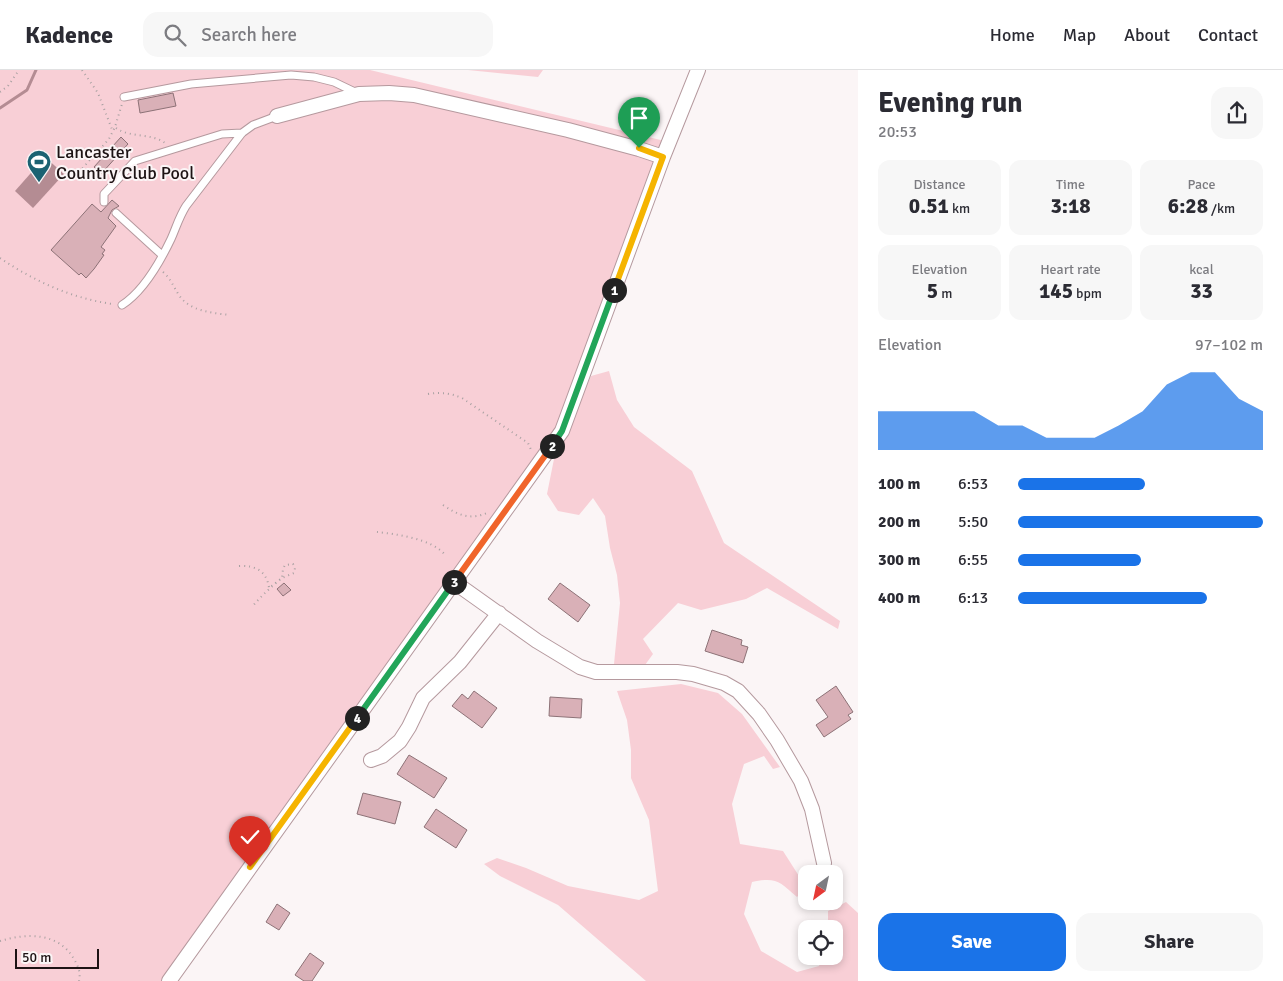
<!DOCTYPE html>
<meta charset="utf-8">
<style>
:root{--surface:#fff;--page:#f7f7f7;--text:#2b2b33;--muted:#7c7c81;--line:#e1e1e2;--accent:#1a73e8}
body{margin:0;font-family:Signika,sans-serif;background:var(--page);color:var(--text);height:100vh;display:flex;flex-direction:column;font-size:19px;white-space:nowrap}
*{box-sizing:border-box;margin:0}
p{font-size:16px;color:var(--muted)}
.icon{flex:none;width:28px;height:28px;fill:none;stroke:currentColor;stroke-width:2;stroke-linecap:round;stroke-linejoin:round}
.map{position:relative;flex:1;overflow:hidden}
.sheet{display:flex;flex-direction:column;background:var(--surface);width:425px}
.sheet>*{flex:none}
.needle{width:32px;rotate:213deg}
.fabs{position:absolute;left:798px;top:795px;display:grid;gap:10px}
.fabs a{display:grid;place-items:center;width:45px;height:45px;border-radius:10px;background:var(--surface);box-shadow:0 2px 8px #0003;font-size:25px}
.scale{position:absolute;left:15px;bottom:12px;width:84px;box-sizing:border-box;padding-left:5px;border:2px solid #1d1314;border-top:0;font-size:14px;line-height:18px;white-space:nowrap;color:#1d1314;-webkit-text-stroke:4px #fbf5f6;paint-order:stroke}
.pin{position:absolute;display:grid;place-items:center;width:42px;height:42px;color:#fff;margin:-51px -21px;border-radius:50% 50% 50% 0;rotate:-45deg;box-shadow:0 0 5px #0007}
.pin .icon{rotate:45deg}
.km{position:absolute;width:25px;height:25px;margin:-12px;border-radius:50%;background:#222;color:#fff;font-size:14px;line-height:25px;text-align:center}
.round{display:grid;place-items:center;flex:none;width:52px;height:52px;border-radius:15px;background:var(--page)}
.headline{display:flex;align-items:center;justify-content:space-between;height:85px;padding:0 20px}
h1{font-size:28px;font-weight:800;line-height:38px}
.figures{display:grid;grid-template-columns:repeat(3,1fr);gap:8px;height:85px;padding:5px 20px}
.figures div{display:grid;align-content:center;border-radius:12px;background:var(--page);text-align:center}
.figures b{font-size:21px;font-weight:800}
.figures small{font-size:14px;font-weight:400}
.figures p{font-size:14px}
.chart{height:140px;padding:10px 20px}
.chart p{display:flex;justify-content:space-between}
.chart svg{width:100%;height:90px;margin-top:5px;fill:var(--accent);opacity:.7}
.primary-button{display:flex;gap:10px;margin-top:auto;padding:10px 20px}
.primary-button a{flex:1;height:58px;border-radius:15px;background:var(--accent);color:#fff;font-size:20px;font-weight:800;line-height:58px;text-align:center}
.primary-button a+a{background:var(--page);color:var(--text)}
ul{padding:0 20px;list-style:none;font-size:16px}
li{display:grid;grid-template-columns:80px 60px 1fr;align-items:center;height:38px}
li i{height:12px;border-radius:6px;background:var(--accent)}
header{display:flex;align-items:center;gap:30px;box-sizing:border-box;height:70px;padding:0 25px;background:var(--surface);border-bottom:1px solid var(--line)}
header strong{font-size:24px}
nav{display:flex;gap:28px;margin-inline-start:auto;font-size:18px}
.search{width:350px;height:45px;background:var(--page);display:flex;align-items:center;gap:12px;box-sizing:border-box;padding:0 18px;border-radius:15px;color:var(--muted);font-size:19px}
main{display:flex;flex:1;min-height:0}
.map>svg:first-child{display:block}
.green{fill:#f8cfd6}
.water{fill:#b48c93}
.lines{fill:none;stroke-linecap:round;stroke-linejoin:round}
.stream{stroke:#b48c93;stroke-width:3}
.building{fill:#d9b0b7;stroke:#8d7277}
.lane-casing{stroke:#b5999e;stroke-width:9}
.street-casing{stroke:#b5999e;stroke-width:16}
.path{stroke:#a9a1a2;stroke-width:2;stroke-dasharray:1 4;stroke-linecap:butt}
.lane{stroke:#fff;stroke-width:7}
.street{stroke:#fff;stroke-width:14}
.split-1-casing{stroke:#fff;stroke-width:10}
.split-2-casing{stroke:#fff;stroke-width:10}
.split-3-casing{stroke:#fff;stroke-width:10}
.split-4-casing{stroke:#fff;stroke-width:10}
.split-5-casing{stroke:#fff;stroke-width:10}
.split-1{stroke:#f5b400;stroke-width:6}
.split-2{stroke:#22a559;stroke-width:6}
.split-3{stroke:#f0652b;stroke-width:6}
.split-4{stroke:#22a559;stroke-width:6}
.split-5{stroke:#f5b400;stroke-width:6}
.labels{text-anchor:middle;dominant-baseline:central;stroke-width:4;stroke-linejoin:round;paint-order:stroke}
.poi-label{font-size:18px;fill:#1d1314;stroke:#fbf5f6;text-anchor:start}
</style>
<header>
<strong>Kadence</strong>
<div class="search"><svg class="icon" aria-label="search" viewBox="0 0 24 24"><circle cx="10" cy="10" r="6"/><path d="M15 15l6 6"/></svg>Search here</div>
<nav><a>Home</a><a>Map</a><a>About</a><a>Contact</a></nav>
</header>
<main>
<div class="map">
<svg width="858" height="911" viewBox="0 0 858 911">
<rect width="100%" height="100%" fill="#fbf5f6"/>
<path class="green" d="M0,0H370L669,72L562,361L169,911H0Z
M468,0H543L538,7Z
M609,301L617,330L634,357L692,401L724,473L840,551L838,559L767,518L746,529L701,540L678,533L643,569L653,584L645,595L614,594L620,533L617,505L610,478L605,446L593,428L579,445L558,441L547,424L555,384L591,306Z
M681,614L718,623L742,644L780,697L773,699L764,686L744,694L732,734L740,774L783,781L806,817L797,827C779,811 776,807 752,812L744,844L761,881L797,902L819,896L822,886H834V859H828V841L846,832L858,843V911H646L558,835L500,806L484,794L497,788L526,798L568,816L639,830L658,821L649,750L631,708V680L627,650L617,621Z"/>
<path class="water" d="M45,87L64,104L33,138L15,121Z"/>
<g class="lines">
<path class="stream" d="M0,38L27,20L36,0"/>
</g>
<path class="building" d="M173,23L176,36L140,43L138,30Z
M121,67L128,74L101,104L94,97Z
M112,130L119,136L112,140L108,148L116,156L101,177L105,180L102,184L104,185L94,199L86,208L81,203L79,205L51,180L92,134L101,142Z
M284,513L291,520L283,526L277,519Z
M560,513L590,535L578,552L548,529Z
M712,560L742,570L741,575L748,577L743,593L705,581Z
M836,616L853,642L848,645L851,649L824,667L816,655L828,647L816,630Z
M474,621L497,638L482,658L452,636L462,624L468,629Z
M550,627L582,629L581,648L549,646Z
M409,685L447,708L434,728L397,704Z
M363,723L401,732L395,754L357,744Z
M436,739L467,760L456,778L424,757Z
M277,834L290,843L279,860L266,852Z
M310,883L324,893L312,911H304L295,905Z"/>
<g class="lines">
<defs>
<path id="lane" d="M124,27L191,14L291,5L314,7L334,12L357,23
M104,132V124L135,91L222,64L242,63
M116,143L162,185
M122,235C144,221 160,192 171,169C176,158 179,147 186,136L242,63L253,55L277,46"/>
<path id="street" d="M277,46L359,24L389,23L414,25L568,60L639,79L663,87
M454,512L537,571L580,597L596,602H677L693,604L724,613L738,621L759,644L777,670L801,711L812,739L824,793
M371,690L382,686L400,671L409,657L423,628L460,592L499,543
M169,911L562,361L663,87L698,0"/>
</defs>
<use href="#lane" class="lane-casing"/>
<use href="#street" class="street-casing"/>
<path class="path" d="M82,0L98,23L113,62
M0,22L8,16L19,0
M116,58C130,68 152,63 165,73
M79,102L109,69L115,57L122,34
M0,188C34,211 71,228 112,234
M163,202C171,209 173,216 179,225C189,241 212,243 230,245
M428,324C441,322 450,323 462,328L528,373L532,382
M443,435C458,445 471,451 489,442
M377,462C396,464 433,469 445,485
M239,496C255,495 267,501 269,518L282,508L294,503L295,498L293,494L285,495L283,499L282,508C271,517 261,526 252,537
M0,871C27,863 58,862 74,889C78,896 81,902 79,911"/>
<use href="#lane" class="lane"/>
<use href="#street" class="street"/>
</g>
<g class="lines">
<defs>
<path id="split-1" d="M614,220L663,87L639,78"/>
<path id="split-2" d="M552,376L562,361L614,220"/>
<path id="split-3" d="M454,512L552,376"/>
<path id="split-4" d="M357,648L454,512"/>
<path id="split-5" d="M250,797L357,648"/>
</defs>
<use href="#split-1" class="split-1-casing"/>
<use href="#split-2" class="split-2-casing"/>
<use href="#split-3" class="split-3-casing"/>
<use href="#split-4" class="split-4-casing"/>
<use href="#split-5" class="split-5-casing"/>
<use href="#split-1" class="split-1"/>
<use href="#split-2" class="split-2"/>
<use href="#split-3" class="split-3"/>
<use href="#split-4" class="split-4"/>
<use href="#split-5" class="split-5"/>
</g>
<defs>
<symbol id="stadium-pin" viewBox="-11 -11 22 30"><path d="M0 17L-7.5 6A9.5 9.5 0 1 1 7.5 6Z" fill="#1b6272" stroke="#fbf5f6"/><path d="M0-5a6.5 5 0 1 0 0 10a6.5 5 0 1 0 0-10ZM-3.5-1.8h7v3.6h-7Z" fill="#fff"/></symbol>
</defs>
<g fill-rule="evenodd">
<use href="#stadium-pin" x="25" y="78" width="28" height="38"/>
</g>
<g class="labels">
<g class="poi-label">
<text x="56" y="82">Lancaster<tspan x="56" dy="21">Country Club Pool</tspan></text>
</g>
</g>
</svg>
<div class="fabs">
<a><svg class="needle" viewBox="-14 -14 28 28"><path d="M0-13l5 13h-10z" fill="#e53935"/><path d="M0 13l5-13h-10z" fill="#7c7c81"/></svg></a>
<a><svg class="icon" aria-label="locate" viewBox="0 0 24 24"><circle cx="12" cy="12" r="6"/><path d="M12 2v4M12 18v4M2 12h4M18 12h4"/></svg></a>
</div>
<div class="scale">50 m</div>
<div class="pin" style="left:639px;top:78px;background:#1e9e55"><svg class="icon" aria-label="arrive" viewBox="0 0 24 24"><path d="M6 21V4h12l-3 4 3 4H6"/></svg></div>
<div class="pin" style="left:250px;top:797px;background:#d93025"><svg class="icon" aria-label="check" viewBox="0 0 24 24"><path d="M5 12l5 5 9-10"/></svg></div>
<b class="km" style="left:614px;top:220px">1</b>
<b class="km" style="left:552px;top:376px">2</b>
<b class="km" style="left:454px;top:512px">3</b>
<b class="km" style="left:357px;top:648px">4</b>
</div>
<section class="sheet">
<div class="headline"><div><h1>Evening run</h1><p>20:53</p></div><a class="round"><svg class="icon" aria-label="share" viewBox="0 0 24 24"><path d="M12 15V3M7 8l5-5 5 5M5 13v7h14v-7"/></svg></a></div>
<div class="figures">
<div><p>Distance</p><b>0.51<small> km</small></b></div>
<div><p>Time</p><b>3:18</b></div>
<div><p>Pace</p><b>6:28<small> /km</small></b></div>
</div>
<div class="figures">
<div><p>Elevation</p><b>5<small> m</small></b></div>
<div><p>Heart rate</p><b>145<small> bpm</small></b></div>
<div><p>kcal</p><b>33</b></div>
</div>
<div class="chart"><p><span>Elevation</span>97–102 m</p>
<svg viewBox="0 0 160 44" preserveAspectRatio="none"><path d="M0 44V25L10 25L20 25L30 25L40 25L50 32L60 32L70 38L80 38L90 38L100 32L110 25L120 12L130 6L140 6L150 19L160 25V44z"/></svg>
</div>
<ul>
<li><b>100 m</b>6:53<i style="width:52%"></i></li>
<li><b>200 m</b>5:50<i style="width:100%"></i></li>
<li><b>300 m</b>6:55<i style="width:50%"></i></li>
<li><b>400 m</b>6:13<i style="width:77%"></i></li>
</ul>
<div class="primary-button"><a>Save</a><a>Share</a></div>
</section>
</main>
